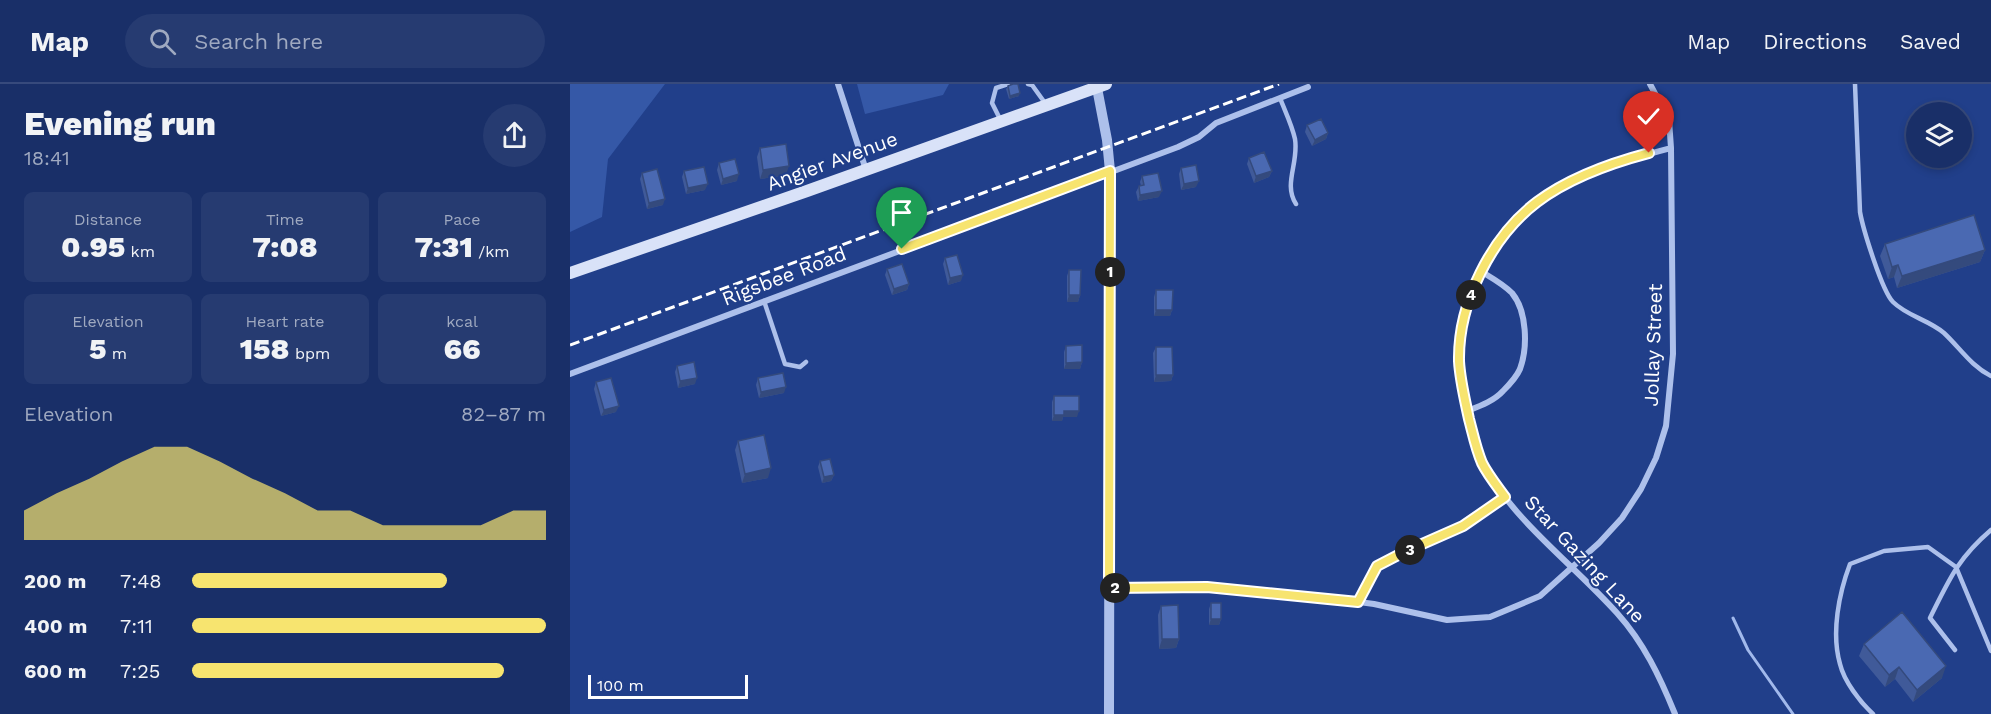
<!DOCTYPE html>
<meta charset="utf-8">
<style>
:root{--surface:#192f68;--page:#263b71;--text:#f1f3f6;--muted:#9fa9c0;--line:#374a7c;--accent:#f7e46f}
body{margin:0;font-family:"Work Sans",sans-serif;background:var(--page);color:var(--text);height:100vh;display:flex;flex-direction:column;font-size:22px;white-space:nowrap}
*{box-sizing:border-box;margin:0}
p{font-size:20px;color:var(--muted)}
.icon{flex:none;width:33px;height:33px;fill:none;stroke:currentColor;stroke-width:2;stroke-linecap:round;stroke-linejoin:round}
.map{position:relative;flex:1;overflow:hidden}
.sheet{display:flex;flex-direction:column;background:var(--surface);width:570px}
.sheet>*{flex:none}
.fabs{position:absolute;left:1336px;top:18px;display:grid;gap:12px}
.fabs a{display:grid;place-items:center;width:66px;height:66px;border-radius:50%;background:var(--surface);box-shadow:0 3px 9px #0003,0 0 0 2px var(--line);font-size:30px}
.scale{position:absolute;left:18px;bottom:15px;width:160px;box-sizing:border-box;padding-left:6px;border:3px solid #fff;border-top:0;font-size:16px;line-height:21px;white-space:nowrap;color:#fff;-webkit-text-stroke:4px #213f8a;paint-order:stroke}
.pin{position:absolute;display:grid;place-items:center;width:51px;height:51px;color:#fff;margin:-62px -26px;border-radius:50% 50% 50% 0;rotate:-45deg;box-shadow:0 0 6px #0007}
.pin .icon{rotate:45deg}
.km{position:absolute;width:30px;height:30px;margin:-15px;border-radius:50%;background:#222;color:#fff;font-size:16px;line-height:30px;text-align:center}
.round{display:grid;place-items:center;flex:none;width:63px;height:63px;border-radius:32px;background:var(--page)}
.overview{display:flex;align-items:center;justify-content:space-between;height:102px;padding:0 24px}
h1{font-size:33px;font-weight:800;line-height:45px}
.figures{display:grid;grid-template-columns:repeat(3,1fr);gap:9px;height:102px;padding:6px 24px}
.figures div{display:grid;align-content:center;border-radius:9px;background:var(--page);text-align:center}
.figures b{font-size:30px;font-weight:800}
.figures small{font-size:16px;font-weight:400}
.figures p{font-size:16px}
.chart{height:168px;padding:12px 24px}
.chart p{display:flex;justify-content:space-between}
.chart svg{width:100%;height:108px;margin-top:6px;fill:var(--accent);opacity:.7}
ul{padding:0 24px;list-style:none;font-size:20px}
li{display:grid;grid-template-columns:96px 72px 1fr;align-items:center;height:45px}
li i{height:15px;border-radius:8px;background:var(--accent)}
header{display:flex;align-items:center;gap:36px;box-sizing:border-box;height:84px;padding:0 30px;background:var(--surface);border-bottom:2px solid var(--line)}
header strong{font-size:28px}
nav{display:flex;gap:33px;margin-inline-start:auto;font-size:21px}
.search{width:420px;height:54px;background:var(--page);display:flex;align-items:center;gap:15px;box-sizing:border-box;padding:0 21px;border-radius:33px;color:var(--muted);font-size:22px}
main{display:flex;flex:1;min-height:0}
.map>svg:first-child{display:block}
.green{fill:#3558a7}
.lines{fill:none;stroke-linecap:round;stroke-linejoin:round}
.stream{stroke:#a1b9ec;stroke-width:3}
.service{stroke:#adc0eb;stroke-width:4.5}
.minor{stroke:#adc0eb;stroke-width:6}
.tertiary{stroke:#adc0eb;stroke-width:10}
.secondary{stroke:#d9e2f8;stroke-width:12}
.rail{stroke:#fff;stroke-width:3;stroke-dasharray:10 4.5;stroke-linecap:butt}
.wall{fill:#405a99}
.shaded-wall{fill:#344a7d}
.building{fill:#4a69b2;stroke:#344a7d;stroke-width:1.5}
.route-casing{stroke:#fff;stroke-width:12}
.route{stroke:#f7e46f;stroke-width:8}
.labels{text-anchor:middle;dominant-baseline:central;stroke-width:4.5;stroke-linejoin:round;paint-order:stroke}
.street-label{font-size:20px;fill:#fff;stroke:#213f8a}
</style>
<header>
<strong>Map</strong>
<div class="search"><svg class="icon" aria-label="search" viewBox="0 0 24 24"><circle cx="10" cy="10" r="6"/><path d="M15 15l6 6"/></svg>Search here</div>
<nav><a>Map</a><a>Directions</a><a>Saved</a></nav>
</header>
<main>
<section class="sheet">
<div class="overview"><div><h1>Evening run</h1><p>18:41</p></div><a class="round"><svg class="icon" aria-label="share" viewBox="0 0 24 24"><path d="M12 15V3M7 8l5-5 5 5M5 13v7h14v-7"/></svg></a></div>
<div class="figures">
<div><p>Distance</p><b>0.95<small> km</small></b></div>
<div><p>Time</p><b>7:08</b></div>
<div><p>Pace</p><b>7:31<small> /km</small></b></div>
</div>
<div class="figures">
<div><p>Elevation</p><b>5<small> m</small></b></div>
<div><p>Heart rate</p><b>158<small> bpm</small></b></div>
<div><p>kcal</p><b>66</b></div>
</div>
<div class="chart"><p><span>Elevation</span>82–87 m</p>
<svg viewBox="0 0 160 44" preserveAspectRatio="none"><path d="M0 44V32L10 25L20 19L30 12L40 6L50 6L60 12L70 19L80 25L90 32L100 32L110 38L120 38L130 38L140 38L150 32L160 32V44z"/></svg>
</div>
<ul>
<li><b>200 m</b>7:48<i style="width:72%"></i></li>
<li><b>400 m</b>7:11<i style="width:100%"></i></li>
<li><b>600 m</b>7:25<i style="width:88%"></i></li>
</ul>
</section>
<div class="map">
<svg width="1421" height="630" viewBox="0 0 1421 630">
<rect width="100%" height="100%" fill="#213f8a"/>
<path class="green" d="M0,0H95L38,75L32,133L0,148Z
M287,0H379L373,11L295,30Z"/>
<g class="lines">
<path class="stream" d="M1163,534L1178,566L1223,630"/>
<path class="service" d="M458,0L462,1L475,19
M1285,0L1290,128C1293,145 1312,207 1323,218C1337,232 1359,236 1374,249C1390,264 1401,282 1421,292
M710,14C715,27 722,41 725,55C729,79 713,100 726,120
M431,37L422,19L426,4L438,0
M194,217L215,280L230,283L236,278
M1385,566L1360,534C1379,496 1388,474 1421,446
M1303,630C1290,618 1274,597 1270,580C1261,549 1269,509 1280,480L1314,467L1358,463L1386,483L1421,567"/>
<path class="minor" d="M268,0L296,86
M1101,64C1055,76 1005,89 967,118C920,154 889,217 889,276C890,295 895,315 899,334C903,349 905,367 913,381C947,440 1002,479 1047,529C1074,559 1090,593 1105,630
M0,290L608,63L629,53L646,39L738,3
M897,327C910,322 924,317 933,307C939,301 947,292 950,285C958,263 957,227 942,209C933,200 922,194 912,188
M539,504L637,503L698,510L744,512L804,520L877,536L920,533L970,512L1029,459L1052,434L1071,405L1086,374L1096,342L1103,270L1101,64L1099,36L1080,0
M788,518L807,482L833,468L893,442L935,413"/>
<path class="tertiary" d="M527,4L537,56L540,87L539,630"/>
<path class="secondary" d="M0,189L237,107L536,0"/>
<path class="rail" d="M0,261L709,0"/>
</g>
<path class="wall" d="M438,2L449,12L439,15L436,5Z
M737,41L758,49L756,55L742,62L735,48Z
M190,64L216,91L190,95L187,73Z
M679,74L702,87L699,93L684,99L677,80Z
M149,79L167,97L151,101L147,86Z
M611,84L626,103L611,106L609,90Z
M114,87L135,106L116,110L112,93Z
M72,89L93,121L77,125L70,95Z
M572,92L589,113L568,117L566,108L569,102H571L570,98Z
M1315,160L1415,166L1410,178L1327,204L1324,193L1318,195L1310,172Z
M375,174L391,197L378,201L373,180Z
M317,185L339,200L337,206L322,211L315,191Z
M499,186L510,211L508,218H497V192Z
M586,206L602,226L600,232H584V213Z
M496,262L512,278L510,285H494V268Z
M586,263L603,291L601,297L584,298L583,269Z
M107,282L125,300L108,304L105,288Z
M188,294L214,309L189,314L186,301Z
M26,298L46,328L31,332L24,305Z
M484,312L507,333H493L492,337H482V318Z
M168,357L198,394L172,399L165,366Z
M250,377L264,391L261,397L252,399L248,383Z
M641,519L651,535L649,541H639V525Z
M591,522L609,555L606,564L589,565L588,531Z
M1294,560L1372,594L1343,618L1325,595L1315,603L1289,572Z"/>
<path class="shaded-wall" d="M450,9L449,12L439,15L440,12Z
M758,49L756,55L742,62L745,56Z
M219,82L216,91L190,95L193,86Z
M702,87L699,93L684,99L686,92Z
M169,90L167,97L151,101L153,95Z
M629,97L626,103L611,106L614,100Z
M138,100L135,106L116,110L118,104Z
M592,107L589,113L568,117L570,111Z
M95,115L93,121L77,125L79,119Z
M1415,166L1410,178L1327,204L1332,192Z
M1328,181L1324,193L1318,195L1322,183Z
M393,191L391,197L378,201L380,194Z
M339,200L337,206L322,211L324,205Z
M499,211H510L508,218H497Z
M586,226H602L600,232H584Z
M512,278L510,285H494L496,279Z
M586,291H603L601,297L584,298Z
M127,294L125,300L108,304L110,297Z
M216,303L214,309L189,314L191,308Z
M49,322L46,328L31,332L34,326Z
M494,327H509L507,333H493L492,337H482L484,331Z
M201,384L198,394L172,399L175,390Z
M264,391L261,397L252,399L254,393Z
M641,535H651L649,541H639Z
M592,555H609L606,564L589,565Z
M1376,582L1372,594L1343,618L1347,606Z
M1329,583L1325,595L1315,603L1319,591Z"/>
<path class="building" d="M443,0H448L450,9L440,12L438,2Z
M751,35L758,49L745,56L737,41Z
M216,60L219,82L193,86L190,64Z
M694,68L702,87L686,92L679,74Z
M165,75L169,90L153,95L149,79Z
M626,81L629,97L614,100L611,84Z
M134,83L138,100L118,104L114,87Z
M87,85L95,115L79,119L72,89Z
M588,89L592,107L570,111L569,102L574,101L572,92Z
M1404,131L1415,166L1332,192L1328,181L1322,183L1315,160Z
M387,171L393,191L380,194L375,174Z
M332,180L339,200L324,205L317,185Z
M499,186H511L510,211H499Z
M586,206H603L602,226H586Z
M512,261V278L496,279V262Z
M586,263H602L603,291H586Z
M124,278L127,294L110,297L107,282Z
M213,289L216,303L191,308L188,294Z
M41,294L49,322L34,326L26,298Z
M484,312H509V327H494V331H484Z
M194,351L201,384L175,390L168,357Z
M260,375L264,391L254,393L250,377Z
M641,519H651V535H641Z
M608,521L609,555H592L591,522Z
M1332,528L1376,582L1347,606L1329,583L1319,591L1294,560Z"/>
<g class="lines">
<defs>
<path id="route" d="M332,165L540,87L539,504L637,503L788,518L807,482L834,468L893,442L935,413C927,402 918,391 912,379C906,365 903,350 899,335C895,316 890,296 889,277C888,219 921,153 967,118C999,94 1041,79 1079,69"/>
</defs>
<use href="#route" class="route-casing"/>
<use href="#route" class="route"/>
</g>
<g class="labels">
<g class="street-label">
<text transform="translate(262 77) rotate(-20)">Angier Avenue</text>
<text transform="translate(214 192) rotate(-21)">Rigsbee Road</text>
<text transform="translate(1083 261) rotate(-88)">Jollay Street</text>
<text transform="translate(1015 475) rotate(47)">Star Gazing Lane</text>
</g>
</g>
</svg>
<div class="fabs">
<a><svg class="icon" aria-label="layers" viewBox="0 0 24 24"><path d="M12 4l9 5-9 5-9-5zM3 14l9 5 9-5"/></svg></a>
</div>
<div class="scale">100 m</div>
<div class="pin" style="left:332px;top:165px;background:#1e9e55"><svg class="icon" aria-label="arrive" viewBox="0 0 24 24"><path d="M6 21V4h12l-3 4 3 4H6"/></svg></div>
<div class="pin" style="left:1079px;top:69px;background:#d93025"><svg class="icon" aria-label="check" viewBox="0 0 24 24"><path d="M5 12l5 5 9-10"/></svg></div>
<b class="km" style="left:540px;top:188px">1</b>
<b class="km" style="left:545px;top:504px">2</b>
<b class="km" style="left:840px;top:466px">3</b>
<b class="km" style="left:901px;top:211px">4</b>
</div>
</main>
